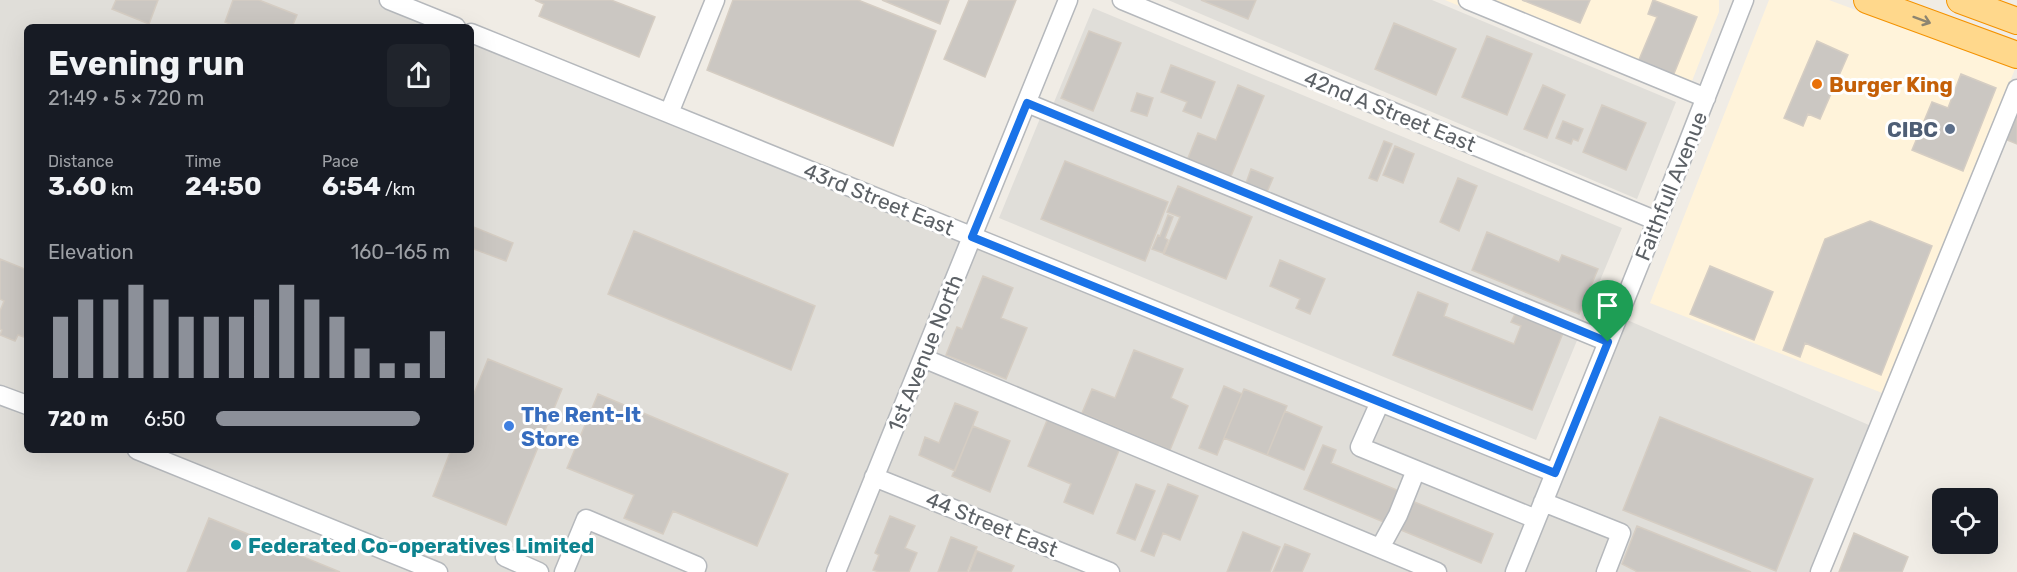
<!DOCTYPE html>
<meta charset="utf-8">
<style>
:root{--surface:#171b24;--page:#20242c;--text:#f1f3f6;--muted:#9ea1a6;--accent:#8c9099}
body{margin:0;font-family:Rubik,sans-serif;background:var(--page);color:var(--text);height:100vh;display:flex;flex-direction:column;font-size:22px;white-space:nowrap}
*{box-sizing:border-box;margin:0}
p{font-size:20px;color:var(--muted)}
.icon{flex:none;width:33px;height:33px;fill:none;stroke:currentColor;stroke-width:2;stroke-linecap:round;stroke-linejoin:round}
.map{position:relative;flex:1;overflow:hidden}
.side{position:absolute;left:24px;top:24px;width:450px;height:429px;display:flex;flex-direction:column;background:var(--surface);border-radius:9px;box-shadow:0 6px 24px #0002}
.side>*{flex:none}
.tools{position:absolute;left:1932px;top:488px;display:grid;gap:12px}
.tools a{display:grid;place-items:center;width:66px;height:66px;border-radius:9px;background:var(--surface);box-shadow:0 6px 24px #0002;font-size:30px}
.pin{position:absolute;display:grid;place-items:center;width:51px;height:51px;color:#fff;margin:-62px -26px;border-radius:50% 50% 50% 0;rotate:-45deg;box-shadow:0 0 6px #0007}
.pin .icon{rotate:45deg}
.round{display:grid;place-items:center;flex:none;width:63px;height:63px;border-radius:9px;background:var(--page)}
.headline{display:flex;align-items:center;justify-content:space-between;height:102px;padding:0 24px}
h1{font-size:33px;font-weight:700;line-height:45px}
.figures{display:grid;grid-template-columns:repeat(3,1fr);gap:9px;height:102px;padding:6px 24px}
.figures div{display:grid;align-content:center}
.figures b{font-size:26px;font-weight:700}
.figures small{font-size:16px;font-weight:400}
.figures p{font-size:16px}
.chart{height:168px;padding:12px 24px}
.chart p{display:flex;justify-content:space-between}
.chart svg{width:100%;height:108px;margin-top:6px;stroke:var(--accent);stroke-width:6}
ul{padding:0 24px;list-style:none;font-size:20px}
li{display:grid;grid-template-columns:96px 72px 1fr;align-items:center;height:45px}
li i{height:15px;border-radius:8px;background:var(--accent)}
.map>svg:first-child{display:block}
.commercial{fill:#fff3da}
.industrial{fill:#e0ded9}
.building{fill:#cbc7c2;stroke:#d5cdc3;stroke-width:1.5}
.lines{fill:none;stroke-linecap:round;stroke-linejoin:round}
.minor-casing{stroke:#b5b8bc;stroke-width:21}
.highway-casing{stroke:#f49200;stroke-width:28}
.minor{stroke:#fff;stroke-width:18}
.highway{stroke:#ffd88c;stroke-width:26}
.oneway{stroke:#8d8571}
.route-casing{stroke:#fff;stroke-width:12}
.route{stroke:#1a73e8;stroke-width:8}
.food-dot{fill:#e8710a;stroke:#fff;stroke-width:2}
.service-dot{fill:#5c6f8a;stroke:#fff;stroke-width:2}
.shop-dot{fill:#3f7fe0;stroke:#fff;stroke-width:2}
.culture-dot{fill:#0f9aa8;stroke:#fff;stroke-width:2}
.labels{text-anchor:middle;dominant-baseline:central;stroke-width:6;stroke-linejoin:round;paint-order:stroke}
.food-label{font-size:21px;font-weight:bold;fill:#c56008;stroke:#fff;text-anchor:start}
.street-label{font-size:21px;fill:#5c6166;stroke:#fff}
.service-label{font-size:21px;font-weight:bold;fill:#4e5e75;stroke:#fff;text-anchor:end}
.shop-label{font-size:21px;font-weight:bold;fill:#366cbe;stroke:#fff;text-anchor:start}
.culture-label{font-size:21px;font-weight:bold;fill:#0d838f;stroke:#fff;text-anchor:start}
</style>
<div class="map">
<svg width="2017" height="572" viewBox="0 0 2017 572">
<rect width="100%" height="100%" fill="#f0ece5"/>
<path class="commercial" d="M1445,0H1719V12L1685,99Z
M1769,0H1829L2015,69L1885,394L1650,303Z"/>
<path class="industrial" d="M0,0H389L456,27H27V450H471V33L1554,473L1618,316L1878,429L1820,572H0Z
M1168,0H1432L1676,102L1637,199Z
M1093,8L1622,228L1581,326L1052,107Z
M1041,116L1578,338L1536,440L999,218Z"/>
<path class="building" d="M116,0H158L149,24L112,9Z
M233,0H259L297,15L292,27H238L225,22Z
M535,0H611L655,17L639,57L539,16L544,4Z
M733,0H858L936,31L893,146L707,70Z
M882,0H949L940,24Z
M969,0H1016L985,77L944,59Z
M1201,0H1256L1248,19Z
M1522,0H1590L1580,23Z
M1653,0L1697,17L1673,76L1638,62L1657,17L1648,14Z
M1394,23L1456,49L1436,95L1375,69Z
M1089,31L1121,43L1093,111L1061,98Z
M1487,36L1532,54L1507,115L1462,97Z
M1817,41L1848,55L1820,119L1808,114L1803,126L1784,118Z
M1171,65L1215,82L1201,118L1183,111L1187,102L1161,92Z
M1961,74L1996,88L1963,171L1912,150L1932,102L1948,108Z
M1238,85L1264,96L1229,181L1186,163L1198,133L1216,140Z
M1543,85L1565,95L1547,138L1524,129Z
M1137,93L1153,98L1147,116L1131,111Z
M2017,100V144L2000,137Z
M1602,105L1646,123L1626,170L1583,152Z
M1563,121L1583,129L1578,141L1573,139L1571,144L1556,138Z
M1384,141L1392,144L1377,181L1369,178Z
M1395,146L1414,154L1403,183L1383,175Z
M1065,161L1168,202L1145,261L1041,219Z
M1251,169L1273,178L1267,192L1246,183Z
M1458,178L1477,186L1459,231L1440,222Z
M1178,186L1252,217L1226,279L1164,254L1180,217L1167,212Z
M1168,215L1173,217L1165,238L1168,240L1163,253L1152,249L1158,235L1160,236Z
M1870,221L1932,246L1881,375L1805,343L1800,357L1783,350L1825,239Z
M471,226L513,243L506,261L471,248Z
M634,231L815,306L791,370L608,294Z
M1487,232L1559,262L1562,255L1598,269L1579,314L1472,270Z
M0,259L27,270V338L18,335L15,341L0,335L2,330L0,329V311L4,301L0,299Z
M1280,260L1325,279L1310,314L1296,308L1300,299L1270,286Z
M1710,266L1773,292L1754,340L1690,314Z
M983,276L1013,288L1001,318L1027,328L1006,379L946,355L957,327L962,329Z
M1418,292L1448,304L1444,316L1514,344L1521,326L1511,322L1515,314L1563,333L1532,410L1393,355Z
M1134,350L1183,369L1171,398L1188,406L1170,450L1082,413L1092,389L1115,398Z
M488,359L562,389L506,525L433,496L451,450H471V401Z
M1224,386L1242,394L1217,455L1199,448Z
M1244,389L1287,406L1267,455L1224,438Z
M598,394L788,474L757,546L673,511L663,534L624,518L634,495L567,468Z
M955,403L978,412L955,471L919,455L925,437L939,443Z
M1285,411L1322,427L1304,470L1267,455Z
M1660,417L1813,479L1776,571L1623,510Z
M1048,418L1120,448L1093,514L1064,502L1071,484L1028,466Z
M973,426L1010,441L990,492L952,476Z
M1323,445L1336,450L1331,463L1399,491L1386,523L1304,489Z
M1136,484L1155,491L1135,540L1117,533Z
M1168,484L1198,496L1180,540L1163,533L1154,556L1141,551Z
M1412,501L1493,534L1481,563L1401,530Z
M890,516L915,526L905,548L917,553L909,572H879L873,570L879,555L875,553Z
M209,518L340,572H187Z
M1637,526L1751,572H1636V571L1622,564Z
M1243,532L1280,547L1270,572H1227Z
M1854,533L1908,557L1902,572H1839Z
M951,537L977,547L967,572H938Z
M1285,544L1310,554L1302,572H1273Z
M977,551L1014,566L1011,572H969Z"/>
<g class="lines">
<defs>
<path id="minor" d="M389,0L456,27
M1122,0L1657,221
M1468,0L1706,98
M471,33L1555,473
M1027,103L1608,342
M669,113L715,0
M923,358L1437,572
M0,395L27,405
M1380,402L1360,447L1536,519
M137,450L438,572
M874,477L1110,572
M1543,502L1621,533L1606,572
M1380,548L1398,515L1416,470
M505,557L539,572
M564,572L586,519L697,566L695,572
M836,572L1068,0
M1515,572L1673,181L1744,0
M1820,572L2017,89"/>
<path id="highway" d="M1867,0L2017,55
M1960,0L2017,21"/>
</defs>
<use href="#minor" class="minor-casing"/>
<use href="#highway" class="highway-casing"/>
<use href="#minor" class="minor"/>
<use href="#highway" class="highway"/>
</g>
<defs><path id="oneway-shaft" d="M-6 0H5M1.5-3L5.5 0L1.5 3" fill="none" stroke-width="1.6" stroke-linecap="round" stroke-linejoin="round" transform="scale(1.5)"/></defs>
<use class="oneway" href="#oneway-shaft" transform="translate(1922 20) rotate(20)"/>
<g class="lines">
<defs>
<path id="route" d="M1027,103L1608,342L1555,473L972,237Z"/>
</defs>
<use href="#route" class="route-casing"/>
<use href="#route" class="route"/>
</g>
<circle class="food-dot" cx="1817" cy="84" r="6"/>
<circle class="service-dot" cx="1950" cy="129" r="6"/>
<circle class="shop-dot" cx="509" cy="426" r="6"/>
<circle class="culture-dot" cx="236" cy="545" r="6"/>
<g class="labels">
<g class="food-label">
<text x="1829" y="84">Burger King</text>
</g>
<g class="street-label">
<text transform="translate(1390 111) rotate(22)">42nd A Street East</text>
<text transform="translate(1671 186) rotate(-68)">Faithfull Avenue</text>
<text transform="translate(879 199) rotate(22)">43rd Street East</text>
<text transform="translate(925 353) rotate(-68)">1st Avenue North</text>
<text transform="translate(992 524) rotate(22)">44 Street East</text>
</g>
<g class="service-label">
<text x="1938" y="129">CIBC</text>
</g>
<g class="shop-label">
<text x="521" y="414">The Rent-It<tspan x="521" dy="24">Store</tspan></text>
</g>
<g class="culture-label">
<text x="248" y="545">Federated Co-operatives Limited</text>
</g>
</g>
</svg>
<div class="tools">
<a><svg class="icon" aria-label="locate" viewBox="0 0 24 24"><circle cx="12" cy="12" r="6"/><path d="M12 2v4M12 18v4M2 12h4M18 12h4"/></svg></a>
</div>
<div class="pin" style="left:1608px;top:342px;background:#1e9e55"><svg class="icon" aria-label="arrive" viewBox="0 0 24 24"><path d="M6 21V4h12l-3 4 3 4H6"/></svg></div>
<section class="side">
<div class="headline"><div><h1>Evening run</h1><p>21:49 · 5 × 720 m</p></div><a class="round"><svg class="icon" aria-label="share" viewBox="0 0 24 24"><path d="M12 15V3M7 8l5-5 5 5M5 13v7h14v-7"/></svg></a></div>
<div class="figures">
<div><p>Distance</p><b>3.60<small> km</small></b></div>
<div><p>Time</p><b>24:50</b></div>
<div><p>Pace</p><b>6:54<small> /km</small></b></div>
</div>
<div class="chart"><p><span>Elevation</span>160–165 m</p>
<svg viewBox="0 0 160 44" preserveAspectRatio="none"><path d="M5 44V19M15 44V12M25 44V12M35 44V6M45 44V12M55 44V19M65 44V19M75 44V19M85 44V12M95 44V6M105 44V12M115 44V19M125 44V32M135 44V38M145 44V38M155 44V25"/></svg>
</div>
<ul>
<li><b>720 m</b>6:50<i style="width:87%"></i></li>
</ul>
</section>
</div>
